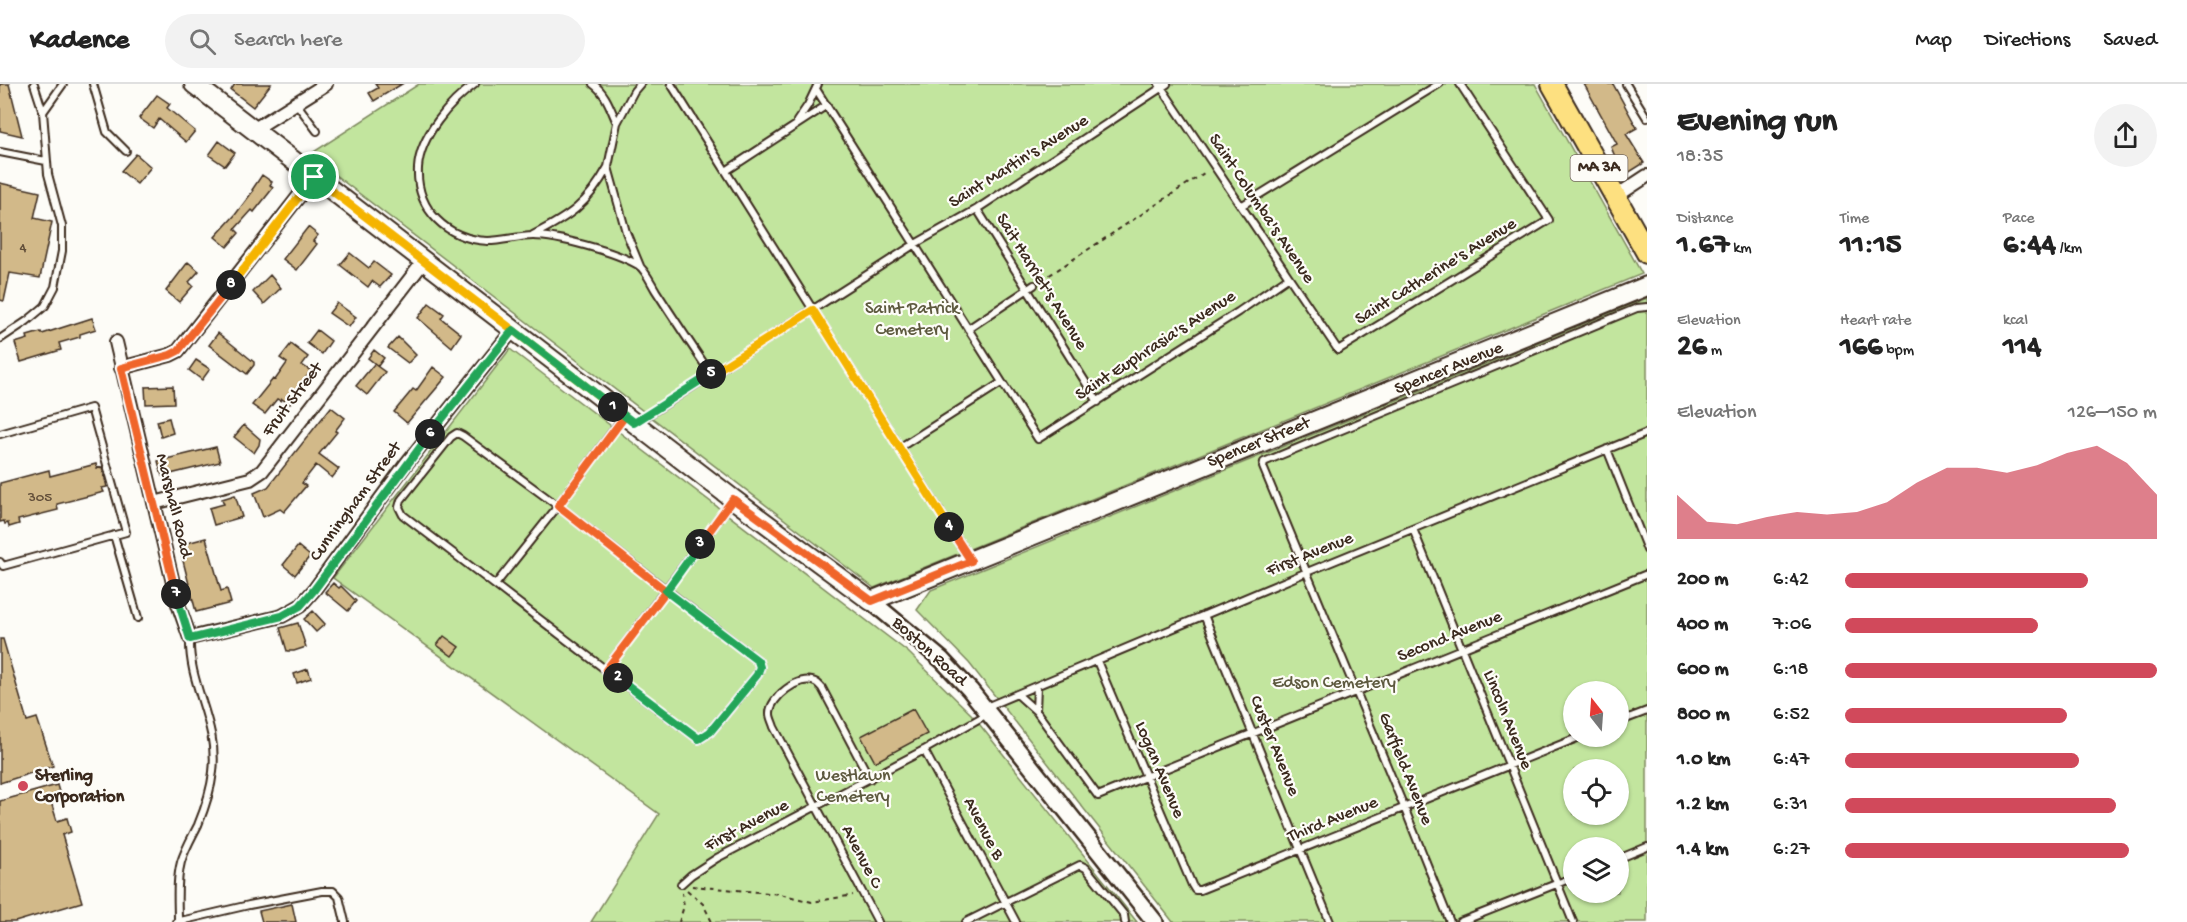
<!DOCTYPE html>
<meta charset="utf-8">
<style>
:root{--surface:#fff;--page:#f2f2f2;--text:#222;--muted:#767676;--line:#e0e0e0;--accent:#d1495b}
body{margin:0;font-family:"Gochi Hand",sans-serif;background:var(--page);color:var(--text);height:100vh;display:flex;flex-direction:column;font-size:22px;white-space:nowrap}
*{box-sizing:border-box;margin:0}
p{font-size:20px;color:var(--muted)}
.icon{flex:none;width:33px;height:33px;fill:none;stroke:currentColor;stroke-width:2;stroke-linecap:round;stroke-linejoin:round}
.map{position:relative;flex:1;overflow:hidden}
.drawer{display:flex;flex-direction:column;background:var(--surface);width:540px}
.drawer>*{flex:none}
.needle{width:39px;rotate:343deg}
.tools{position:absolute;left:1563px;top:597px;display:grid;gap:12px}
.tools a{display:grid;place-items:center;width:66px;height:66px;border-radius:50%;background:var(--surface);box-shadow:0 2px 4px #0004;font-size:30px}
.pin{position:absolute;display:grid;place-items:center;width:51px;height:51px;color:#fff;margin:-26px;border:3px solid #fff;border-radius:50%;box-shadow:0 2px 6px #0007}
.km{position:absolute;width:30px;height:30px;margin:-15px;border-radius:50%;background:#222;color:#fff;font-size:16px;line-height:30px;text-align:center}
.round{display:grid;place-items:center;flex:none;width:63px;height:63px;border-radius:32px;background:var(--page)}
.head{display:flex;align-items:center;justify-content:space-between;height:102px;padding:0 30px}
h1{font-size:33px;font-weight:700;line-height:45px}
.stats{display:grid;grid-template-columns:repeat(3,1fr);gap:9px;height:102px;padding:6px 30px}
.stats div{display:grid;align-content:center}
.stats b{font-size:30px;font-weight:700}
.stats small{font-size:16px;font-weight:400}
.stats p{font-size:16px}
.chart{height:168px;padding:12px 30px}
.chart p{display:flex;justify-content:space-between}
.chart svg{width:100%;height:108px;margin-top:6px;fill:var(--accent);opacity:.7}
ul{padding:0 30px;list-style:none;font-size:20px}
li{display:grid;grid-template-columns:96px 72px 1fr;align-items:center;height:45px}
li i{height:15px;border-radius:8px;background:var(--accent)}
header{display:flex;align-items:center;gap:36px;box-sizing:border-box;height:84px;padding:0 30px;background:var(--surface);border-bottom:2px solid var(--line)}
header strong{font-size:28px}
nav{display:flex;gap:33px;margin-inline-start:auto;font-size:21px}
.search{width:420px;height:54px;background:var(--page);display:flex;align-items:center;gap:15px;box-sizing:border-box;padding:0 21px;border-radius:33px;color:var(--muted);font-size:22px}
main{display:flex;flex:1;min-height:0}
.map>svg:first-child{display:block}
.green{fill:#c2e59e;stroke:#7e885e;stroke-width:1.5;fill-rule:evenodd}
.building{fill:#d2b989;stroke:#3b2a1e;stroke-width:1.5}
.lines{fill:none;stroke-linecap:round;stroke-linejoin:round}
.service-casing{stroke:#3b2a1e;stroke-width:10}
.minor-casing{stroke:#3b2a1e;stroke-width:16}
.tertiary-casing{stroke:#3b2a1e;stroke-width:20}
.secondary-casing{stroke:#3b2a1e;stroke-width:22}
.primary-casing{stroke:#3b2a1e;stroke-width:24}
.path{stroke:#3b2a1e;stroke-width:2;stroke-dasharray:4.5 4.5;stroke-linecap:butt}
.service{stroke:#fdfcf7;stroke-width:6}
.minor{stroke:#fdfcf7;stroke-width:12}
.tertiary{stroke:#fdfcf7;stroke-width:15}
.secondary{stroke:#fdfcf7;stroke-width:18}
.primary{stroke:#fde080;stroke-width:20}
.split-1-casing{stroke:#fff;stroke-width:12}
.split-2-casing{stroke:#fff;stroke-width:12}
.split-3-casing{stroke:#fff;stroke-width:12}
.split-4-casing{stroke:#fff;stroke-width:12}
.split-5-casing{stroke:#fff;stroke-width:12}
.split-6-casing{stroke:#fff;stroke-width:12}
.split-7-casing{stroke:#fff;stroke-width:12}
.split-8-casing{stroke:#fff;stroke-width:12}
.split-9-casing{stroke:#fff;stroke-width:12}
.split-1{stroke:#f5b400;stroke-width:8}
.split-2{stroke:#f0652b;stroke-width:8}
.split-3{stroke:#22a559;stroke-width:8}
.split-4{stroke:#f0652b;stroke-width:8}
.split-5{stroke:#f5b400;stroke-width:8}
.split-6{stroke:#22a559;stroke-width:8}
.split-7{stroke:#22a559;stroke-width:8}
.split-8{stroke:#f0652b;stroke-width:8}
.split-9{stroke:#f5b400;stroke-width:8}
.poi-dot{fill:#d1495b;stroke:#fdfcf7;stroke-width:2}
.labels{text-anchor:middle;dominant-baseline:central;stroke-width:4.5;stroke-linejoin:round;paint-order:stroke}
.number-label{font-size:15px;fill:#614e39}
.shield{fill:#fdfcf7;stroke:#75695f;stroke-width:1.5}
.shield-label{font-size:16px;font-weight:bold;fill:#3b2a1e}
.street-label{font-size:18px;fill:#3b2a1e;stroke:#fdfcf7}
.park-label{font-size:18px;fill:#5d593e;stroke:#fdfcf7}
.poi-label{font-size:18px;font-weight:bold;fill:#3b2a1e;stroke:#fdfcf7;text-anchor:start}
</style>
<header>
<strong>Kadence</strong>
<div class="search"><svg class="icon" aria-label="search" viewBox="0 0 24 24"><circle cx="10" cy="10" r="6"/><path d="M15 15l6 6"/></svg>Search here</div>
<nav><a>Map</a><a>Directions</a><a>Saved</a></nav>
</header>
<main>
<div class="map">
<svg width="1647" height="838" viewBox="0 0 1647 838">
<rect width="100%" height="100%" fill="#fdfcf7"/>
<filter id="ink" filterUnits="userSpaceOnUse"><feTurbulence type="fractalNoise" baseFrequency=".0167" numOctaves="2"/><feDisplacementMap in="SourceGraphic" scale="12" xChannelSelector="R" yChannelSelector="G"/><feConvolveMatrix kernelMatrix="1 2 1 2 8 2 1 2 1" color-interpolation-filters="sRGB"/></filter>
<g filter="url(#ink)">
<path class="green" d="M419,0H1535L1642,190L874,504L309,71Z
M1647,214V838H1173L969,579L917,526L931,506ZM1574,608H1618V652H1574ZM1574,686H1618V730H1574ZM1574,764H1618V808H1574Z
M510,265L908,568L972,631L1137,838H591L659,730L333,494Z"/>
<path class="building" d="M0,0H9L22,52L0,47Z
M235,0H271L253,23L231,6Z
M375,0H402L374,17L369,9L378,4Z
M1584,0H1613L1637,44L1626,50L1644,79L1620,94L1615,84L1619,82L1611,63L1617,60Z
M157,11L170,20L167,24L195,47L186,58L159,35L153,44L139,34Z
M219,57L235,69L225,82L209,71Z
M136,70L151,83L137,100L121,87Z
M262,91L272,98L270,101L273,104L254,128L252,126L235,145L239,149L227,163L215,153L235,131L253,107L252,106Z
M0,99L40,108L34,134L52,138L40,194L10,189L4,217L0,216Z
M308,143L318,151L313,157L317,160L297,186L283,175Z
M350,169L369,184L374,178L391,191L380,203L372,197L368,203L340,181Z
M188,178L199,187L189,198L193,202L179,218L166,207Z
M270,191L281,204L264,220L253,208Z
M337,219L356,233L349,243L329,229Z
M429,219L444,230L441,234L461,250L452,263L418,234Z
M92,234L96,245L80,250V253L59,259L61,266L21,278L15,259L28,255L27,252L41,248L42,250Z
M317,246L331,257L322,270L307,259Z
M218,249L254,278V281L247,290L209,261Z
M398,253L416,271L408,279L388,264Z
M291,260L308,273L302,281L311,287L295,308L297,310L290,320L282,315L281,317L277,315L265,330L252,321L273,295L275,296L287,279L280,274Z
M374,266L384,274L378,282L368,274Z
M196,276L210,285L202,296L189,286Z
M374,280L385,288L367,311L356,302Z
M433,283L446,293L407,339L394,328L413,305L416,307Z
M173,302L174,319L146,320L145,303Z
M331,323L345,334L335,347L337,348L319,370L339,385L332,394L316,381L302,399L306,402L284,428L280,425L263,433L254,409L268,403Z
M169,334L173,349L161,353L157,337Z
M244,341L260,355L259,361L254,369L234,353Z
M216,363L220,378L162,392L158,377Z
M96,380L97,384L102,383L107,403L102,404L104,408L57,420L58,426L18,436L19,440L9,443L8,439L5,440L4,437L0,438V399L49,386L50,392Z
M235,411L242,433L214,441L209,424L224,420L222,415Z
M206,454L221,507L227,505L231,519L196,528L179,461Z
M298,462L310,472L295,491L283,481Z
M333,499L339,504L341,502L356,517L348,527L325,508Z
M313,527L325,540L316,548L304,535Z
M298,539L306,563L294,567H287L280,544Z
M444,552L459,563L452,572L437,561Z
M0,555H3L27,637L37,634L53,682L0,699Z
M308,585L311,594L297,599L294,590Z
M913,625L927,650L875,678L861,652Z
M57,701L61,715L51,718L57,737L67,734L71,748L62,751L82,818L15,838H0V717Z
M292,820L296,838H262L259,827Z"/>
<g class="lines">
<defs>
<path id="service" d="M93,0L107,48L126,67
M475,0C450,18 420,52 418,84C416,126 447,155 488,157C503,157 518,152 533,152C558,152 616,168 638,181C645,185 651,199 656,207C674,235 692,262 711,290
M593,0C606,9 611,26 617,39L634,7L640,0
M671,0L969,474
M1159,0L1338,266L1549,136L1460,0
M1626,0L1647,34
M816,5L1038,355L1238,228L1289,193
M296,19L317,47
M43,28L63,0
M797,37L808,21L818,0
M0,68L46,77
M608,83L617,39
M726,87L827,21
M1241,122L1439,0
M977,125L1098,318
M533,151C570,132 587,121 608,83L626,148L640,182
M968,245L1034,201
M0,255L27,237L45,222L55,203L62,167V142L48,90L43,28L34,0
M637,338L915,160L977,125L1167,0
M0,350L91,324L126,448L3,482L0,478
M899,364L1001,299
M1607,365L1647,466
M1413,445L1573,838
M114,451L138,534
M495,501L403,431L399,423L401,416L451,353L457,349L463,352L558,422L624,332
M1204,531L1330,838
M1097,577L1192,801L1195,806H1200L1582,652
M606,586L495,501L558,422L758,577L760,583L757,591L710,648L699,655L606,586L731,418
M1017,610L1036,627L1098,712L1647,490
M986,623L1307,488L1647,349
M1036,627L1037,602
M1618,638L1647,627
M924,666L1016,838
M870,695L822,604C820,602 818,599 815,598C800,590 769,614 770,630C770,634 773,639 774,643L878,838
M1618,775L1647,763
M681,800L691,791L717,774L924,666L989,629
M178,837C178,818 176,797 181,778C185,765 192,753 198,741C205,724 211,706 213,688C219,638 188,602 190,554
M176,838L249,821L322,807H333L339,813L345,838
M966,838L1080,781L1086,784L1124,831L1125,838
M1450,838L1404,723L1263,383L1264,378L1637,224L1647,223
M1460,838L1574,793"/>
<path id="minor" d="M253,46L326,0
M1615,113L1647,92
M116,258L178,520L190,554L282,532L300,522L314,506L406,380L513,246
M121,284L170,271L178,267L314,93
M154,419L250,395L262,387L424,177"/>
<path id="tertiary" d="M871,517L942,576L970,606L1155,838"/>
<path id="secondary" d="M194,0L733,415L871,517L1647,202"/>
<path id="primary" d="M1552,0L1647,169"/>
</defs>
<use href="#service" class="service-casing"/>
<use href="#minor" class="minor-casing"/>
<use href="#tertiary" class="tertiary-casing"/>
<use href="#secondary" class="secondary-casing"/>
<use href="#primary" class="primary-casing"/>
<path class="path" d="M1042,196L1207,87
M692,802L780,810L812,818L853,811
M687,806L703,820L712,838
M679,838L684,822L682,809"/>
<use href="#service" class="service"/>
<use href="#minor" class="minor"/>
<use href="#tertiary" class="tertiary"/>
<use href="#secondary" class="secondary"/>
<use href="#primary" class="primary"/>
</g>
</g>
<g class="lines" filter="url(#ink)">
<defs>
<path id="split-1" d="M314,93L613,323"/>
<path id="split-2" d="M613,323L625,332L558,422L666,507L606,586L618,594"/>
<path id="split-3" d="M618,594L699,655L710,648L757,591L760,583L758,577L666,507L700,460"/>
<path id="split-4" d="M700,460L733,415L872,517L971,477L949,443"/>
<path id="split-5" d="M711,290L813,226L949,443"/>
<path id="split-6" d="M430,350L513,246L634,339L711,290"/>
<path id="split-7" d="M176,510L190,555L282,532L300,522L314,506L430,350"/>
<path id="split-8" d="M176,510L121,284L170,271L178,267L231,201"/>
<path id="split-9" d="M231,201L314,93"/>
</defs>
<use href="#split-1" class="split-1-casing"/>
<use href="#split-2" class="split-2-casing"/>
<use href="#split-3" class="split-3-casing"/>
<use href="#split-4" class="split-4-casing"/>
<use href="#split-5" class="split-5-casing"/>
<use href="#split-6" class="split-6-casing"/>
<use href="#split-7" class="split-7-casing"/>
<use href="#split-8" class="split-8-casing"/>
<use href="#split-9" class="split-9-casing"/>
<use href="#split-1" class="split-1"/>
<use href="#split-2" class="split-2"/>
<use href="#split-3" class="split-3"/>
<use href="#split-4" class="split-4"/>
<use href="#split-5" class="split-5"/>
<use href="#split-6" class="split-6"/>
<use href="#split-7" class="split-7"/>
<use href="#split-8" class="split-8"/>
<use href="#split-9" class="split-9"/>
</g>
<circle class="poi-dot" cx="23" cy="702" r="6"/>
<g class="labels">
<g class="number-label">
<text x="23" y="164">4</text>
<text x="40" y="414">305</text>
</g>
<rect class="shield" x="1570.5" y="71" width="57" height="26" rx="4.5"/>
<g class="shield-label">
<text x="1599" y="84">MA 3A</text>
</g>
<g class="street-label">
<text transform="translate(1019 78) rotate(-32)">Saint Martin's Avenue</text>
<text transform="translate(1261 125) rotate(56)">Saint Columba's Avenue</text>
<text transform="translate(1436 188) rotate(-32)">Saint Catherine's Avenue</text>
<text transform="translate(1041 198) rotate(58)">Sait Harriet's Avenue</text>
<text transform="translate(1156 262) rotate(-33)">Saint Euphrasia's Avenue</text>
<text transform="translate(1449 285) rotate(-22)">Spencer Avenue</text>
<text transform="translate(293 316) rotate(-53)">Fruit Street</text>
<text transform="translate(1259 359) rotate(-22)">Spencer Street</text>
<text transform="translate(356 418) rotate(-54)">Cunningham Street</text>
<text transform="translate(173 422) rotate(76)">Marshall Road</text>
<text transform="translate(1310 471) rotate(-22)">First Avenue</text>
<text transform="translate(1450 553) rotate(-22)">Second Avenue</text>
<text transform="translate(929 568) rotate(42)">Boston Road</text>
<text transform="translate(1507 636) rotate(68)">Lincoln Avenue</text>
<text transform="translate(1274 662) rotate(68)">Custer Avenue</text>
<text transform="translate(1405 685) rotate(68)">Garfield Avenue</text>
<text transform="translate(1159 686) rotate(67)">Logan Avenue</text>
<text transform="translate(1333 736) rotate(-22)">Third Avenue</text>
<text transform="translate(747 742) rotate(-28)">First Avenue</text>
<text transform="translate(983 745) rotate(62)">Avenue B</text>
<text transform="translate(861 773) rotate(62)">Avenue C</text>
</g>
<g class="park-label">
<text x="912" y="225">Saint Patrick<tspan x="912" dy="21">Cemetery</tspan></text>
<text x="1334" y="599">Edson Cemetery</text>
<text x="853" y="692">Westlawn<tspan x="853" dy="21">Cemetery</tspan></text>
</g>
<g class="poi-label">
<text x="35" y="692">Sterling<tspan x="35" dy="21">Corporation</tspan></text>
</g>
</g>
</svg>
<div class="tools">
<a><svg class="needle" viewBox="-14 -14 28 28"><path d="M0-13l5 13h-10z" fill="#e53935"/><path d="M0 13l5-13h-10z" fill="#767676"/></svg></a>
<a><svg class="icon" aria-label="locate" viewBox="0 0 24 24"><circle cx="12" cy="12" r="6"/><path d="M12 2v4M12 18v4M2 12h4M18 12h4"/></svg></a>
<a><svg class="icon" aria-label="layers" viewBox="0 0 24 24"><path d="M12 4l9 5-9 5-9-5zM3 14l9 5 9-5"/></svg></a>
</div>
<div class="pin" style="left:314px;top:93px;background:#1e9e55"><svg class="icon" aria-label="arrive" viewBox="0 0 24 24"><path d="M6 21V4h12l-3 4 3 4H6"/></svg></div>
<b class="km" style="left:613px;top:323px">1</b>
<b class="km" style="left:618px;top:594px">2</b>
<b class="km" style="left:700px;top:460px">3</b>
<b class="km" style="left:949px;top:443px">4</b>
<b class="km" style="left:711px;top:290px">5</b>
<b class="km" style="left:430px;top:350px">6</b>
<b class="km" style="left:176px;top:510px">7</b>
<b class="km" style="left:231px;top:201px">8</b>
</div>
<section class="drawer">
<div class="head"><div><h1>Evening run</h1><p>18:35</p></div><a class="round"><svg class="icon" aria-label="share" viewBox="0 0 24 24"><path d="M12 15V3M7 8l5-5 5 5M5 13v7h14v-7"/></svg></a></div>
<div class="stats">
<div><p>Distance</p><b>1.67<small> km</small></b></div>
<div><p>Time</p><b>11:15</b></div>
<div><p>Pace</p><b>6:44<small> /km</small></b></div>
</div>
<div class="stats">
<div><p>Elevation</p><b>26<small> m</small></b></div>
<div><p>Heart rate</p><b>166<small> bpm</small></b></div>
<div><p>kcal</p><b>114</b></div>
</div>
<div class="chart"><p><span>Elevation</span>126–150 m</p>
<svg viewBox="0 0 160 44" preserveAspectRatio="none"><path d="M0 44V26L10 37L20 38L30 35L40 33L50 34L60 33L70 29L80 21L90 15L100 15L110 17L120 14L130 9L140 6L150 13L160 26V44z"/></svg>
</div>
<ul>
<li><b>200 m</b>6:42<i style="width:78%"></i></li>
<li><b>400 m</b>7:06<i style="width:62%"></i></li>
<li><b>600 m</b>6:18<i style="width:100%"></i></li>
<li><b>800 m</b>6:52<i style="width:71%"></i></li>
<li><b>1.0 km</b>6:47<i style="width:75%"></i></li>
<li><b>1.2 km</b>6:31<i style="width:87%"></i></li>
<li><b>1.4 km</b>6:27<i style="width:91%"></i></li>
</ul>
</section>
</main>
